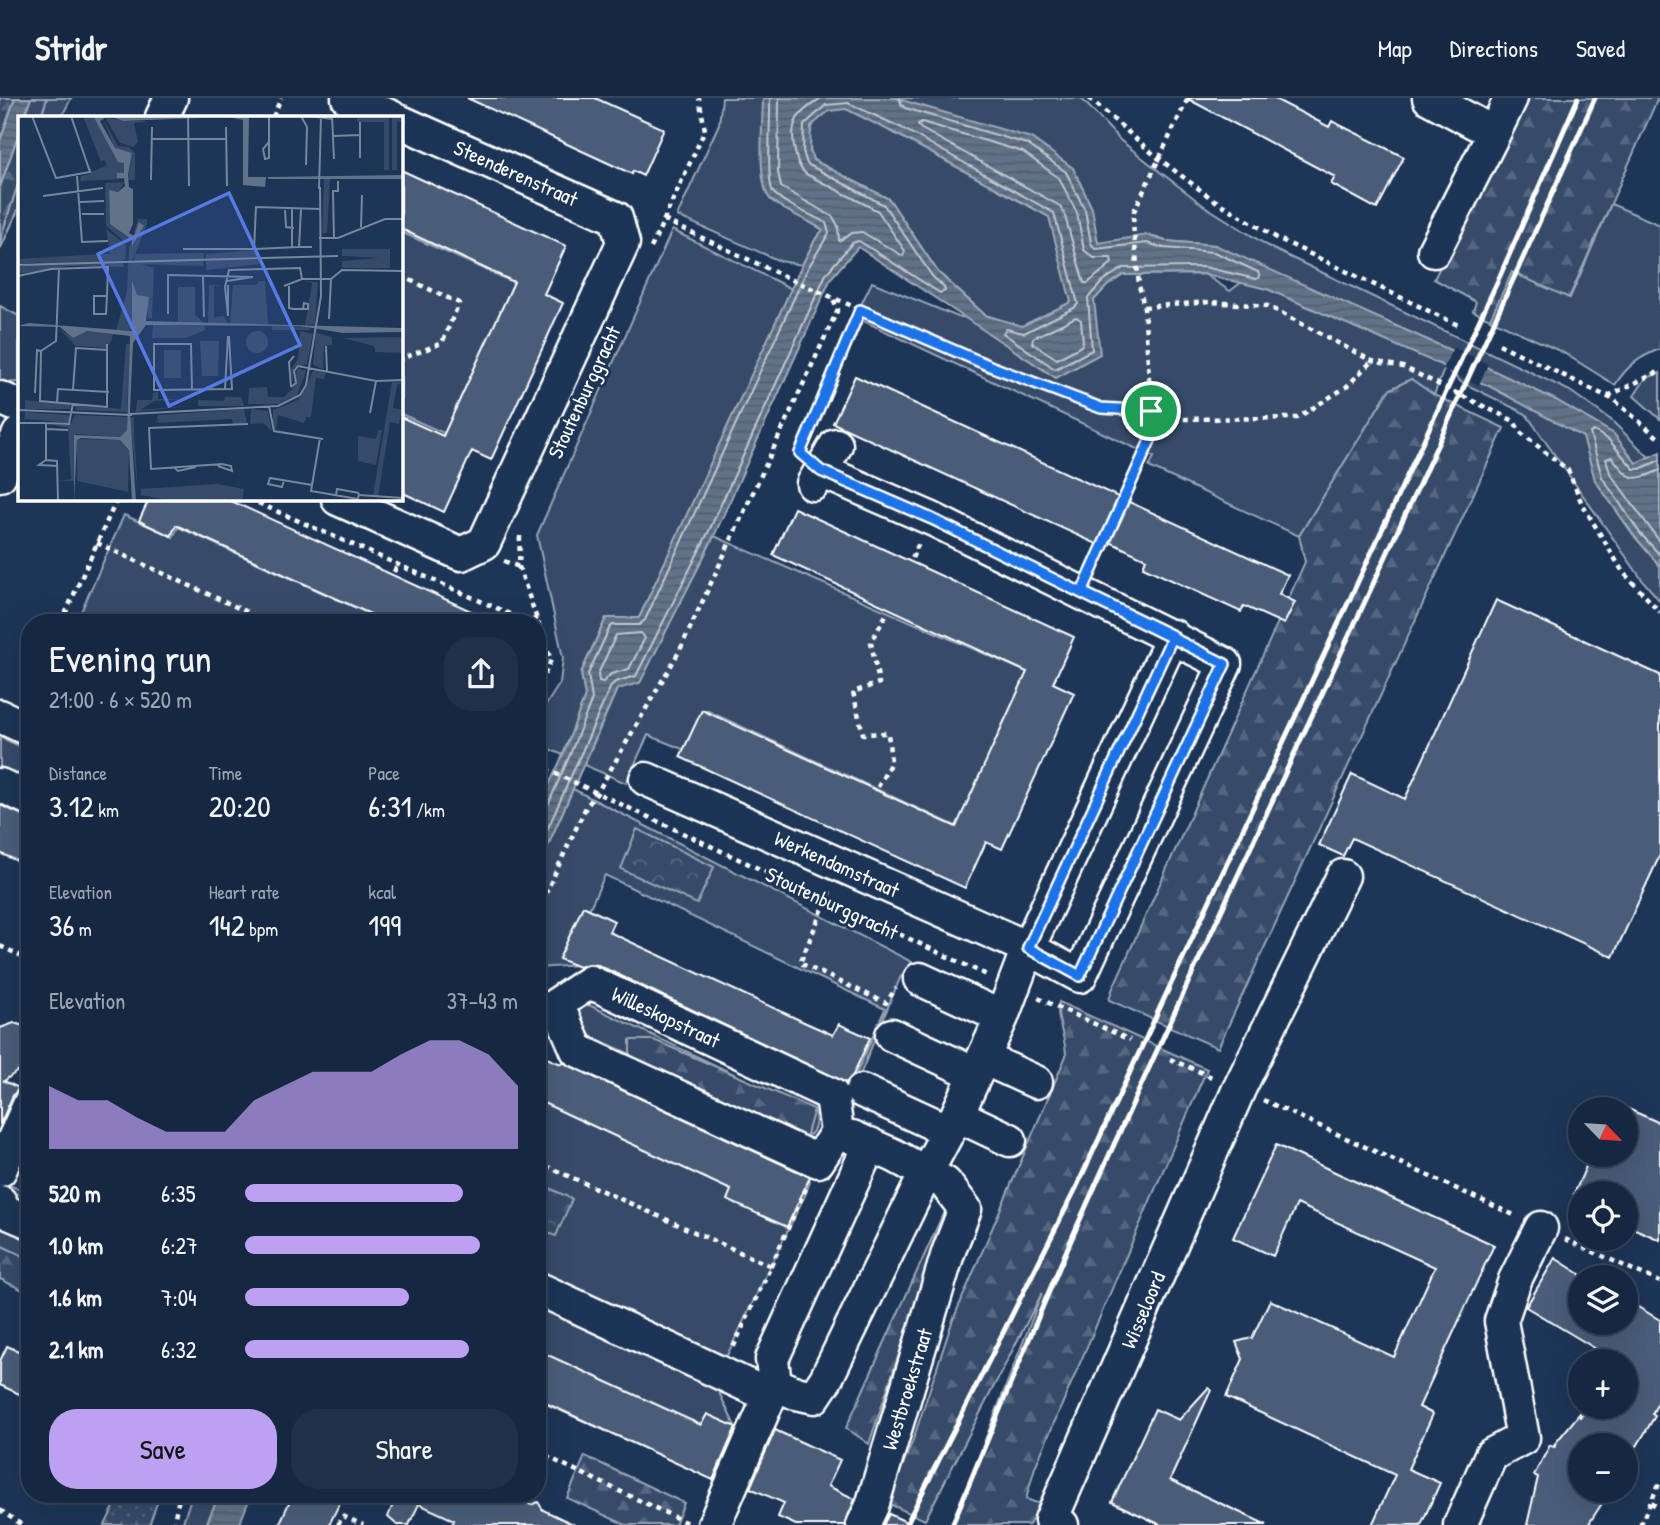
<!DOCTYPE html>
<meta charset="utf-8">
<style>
:root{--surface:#162841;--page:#1f3048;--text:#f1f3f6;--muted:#9ea6b1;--line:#35445a;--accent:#bca0f2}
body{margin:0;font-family:"Patrick Hand",sans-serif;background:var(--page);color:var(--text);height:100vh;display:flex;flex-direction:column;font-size:26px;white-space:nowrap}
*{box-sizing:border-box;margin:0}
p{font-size:23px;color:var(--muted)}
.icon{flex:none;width:38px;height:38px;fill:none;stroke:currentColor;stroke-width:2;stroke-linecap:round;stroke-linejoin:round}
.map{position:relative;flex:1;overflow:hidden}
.side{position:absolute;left:21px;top:516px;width:525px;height:889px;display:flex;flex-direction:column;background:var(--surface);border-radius:28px;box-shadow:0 7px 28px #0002,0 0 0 2px var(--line)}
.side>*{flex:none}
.needle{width:46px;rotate:115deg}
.fabs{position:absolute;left:1568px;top:999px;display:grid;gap:14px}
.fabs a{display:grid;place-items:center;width:70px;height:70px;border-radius:50%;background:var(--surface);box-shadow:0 7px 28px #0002,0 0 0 2px var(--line);font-size:35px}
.pin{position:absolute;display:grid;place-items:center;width:60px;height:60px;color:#fff;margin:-30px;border:4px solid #fff;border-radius:50%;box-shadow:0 2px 7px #0007}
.round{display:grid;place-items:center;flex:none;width:74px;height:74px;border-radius:28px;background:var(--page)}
.overview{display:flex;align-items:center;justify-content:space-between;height:119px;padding:0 28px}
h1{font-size:38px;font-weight:600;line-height:52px}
.metrics{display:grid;grid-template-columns:repeat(3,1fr);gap:10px;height:119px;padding:7px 28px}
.metrics div{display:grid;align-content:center}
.metrics b{font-size:30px;font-weight:600}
.metrics small{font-size:19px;font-weight:400}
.metrics p{font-size:19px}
.chart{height:196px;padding:14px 28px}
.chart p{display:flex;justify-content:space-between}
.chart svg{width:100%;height:126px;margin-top:7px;fill:var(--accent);opacity:.7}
.cta{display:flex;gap:14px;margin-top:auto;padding:14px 28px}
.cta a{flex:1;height:80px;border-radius:28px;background:var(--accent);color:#111;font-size:28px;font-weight:600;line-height:80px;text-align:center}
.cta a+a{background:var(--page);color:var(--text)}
ul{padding:0 28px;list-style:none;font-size:23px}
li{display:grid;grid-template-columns:112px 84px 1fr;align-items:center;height:52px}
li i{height:18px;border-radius:9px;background:var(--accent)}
header{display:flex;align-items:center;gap:42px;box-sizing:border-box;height:98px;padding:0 35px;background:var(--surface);border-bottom:2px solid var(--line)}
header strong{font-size:33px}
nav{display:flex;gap:38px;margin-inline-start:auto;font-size:24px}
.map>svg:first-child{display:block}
.grass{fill:#364b69;stroke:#9aa5b4;stroke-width:2;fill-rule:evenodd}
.forest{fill:url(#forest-firs);stroke:#9aa5b4;stroke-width:2}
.park{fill:url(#park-crowns);stroke:#9aa5b4;stroke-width:2}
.garden{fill:url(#garden-dots);stroke:#9aa5b4;stroke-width:2}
.water{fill:url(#water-rules);stroke:#a0aab8;stroke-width:2;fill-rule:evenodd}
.pier{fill:#1d3557}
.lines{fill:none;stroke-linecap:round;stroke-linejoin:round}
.shore{stroke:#c0c7d0;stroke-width:2}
.building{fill:#4a5d79;stroke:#fff;stroke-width:2}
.minor-casing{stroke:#fff;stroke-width:37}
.path{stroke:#fff;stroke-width:4.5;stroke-dasharray:5 5;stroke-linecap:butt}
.minor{stroke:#1d3557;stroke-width:32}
.rail{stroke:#fff;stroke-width:5}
.route-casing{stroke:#fff;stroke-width:14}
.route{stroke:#1a73e8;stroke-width:9}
.labels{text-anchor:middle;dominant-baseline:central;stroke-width:6;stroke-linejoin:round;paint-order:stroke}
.street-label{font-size:21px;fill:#fff;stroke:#1d3557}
.inset-road{fill:none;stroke:#77869a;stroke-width:2}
.view{fill:#567ae2;fill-opacity:0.15;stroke:#567ae2;stroke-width:3.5}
.inset-edge{fill:none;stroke:#fff;stroke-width:3.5}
</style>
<header>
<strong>Stridr</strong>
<nav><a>Map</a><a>Directions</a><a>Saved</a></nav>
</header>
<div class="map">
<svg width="1660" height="1427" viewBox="0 0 1660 1427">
<defs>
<pattern id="forest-firs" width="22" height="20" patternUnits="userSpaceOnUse" patternTransform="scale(1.75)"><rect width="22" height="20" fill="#364b69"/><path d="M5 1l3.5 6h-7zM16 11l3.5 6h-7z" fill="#546680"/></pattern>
<pattern id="park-crowns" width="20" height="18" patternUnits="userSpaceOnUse" patternTransform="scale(1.75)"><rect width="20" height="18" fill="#364b69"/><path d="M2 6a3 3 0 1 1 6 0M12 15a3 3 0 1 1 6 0" fill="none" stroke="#546680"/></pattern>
<pattern id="garden-dots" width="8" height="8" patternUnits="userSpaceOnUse" patternTransform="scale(1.75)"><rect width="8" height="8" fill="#364b69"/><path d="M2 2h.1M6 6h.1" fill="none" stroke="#546680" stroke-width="1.8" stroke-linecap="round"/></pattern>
<pattern id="water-rules" width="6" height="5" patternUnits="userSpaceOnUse" patternTransform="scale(1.75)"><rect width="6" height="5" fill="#617289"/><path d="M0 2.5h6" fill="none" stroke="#555d67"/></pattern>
</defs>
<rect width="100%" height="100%" fill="#1d3557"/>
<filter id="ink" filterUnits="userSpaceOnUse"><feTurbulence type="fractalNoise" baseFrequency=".0143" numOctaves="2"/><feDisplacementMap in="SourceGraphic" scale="14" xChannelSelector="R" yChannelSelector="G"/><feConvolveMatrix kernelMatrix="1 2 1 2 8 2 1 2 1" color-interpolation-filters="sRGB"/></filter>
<g filter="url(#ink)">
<path class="grass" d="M47,0H71L62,19H41Z
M722,0H763V35L780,108L824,132L816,140L802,167L780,163L677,118L719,26Z
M831,0H1081L1120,42L1164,77L1203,107L1273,151L1570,293L1611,322L1660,370V400L1636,365L1595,382L1635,439L1660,468V503L1643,483L1526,316L1461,284L1445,269L1434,297L1411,281L1389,292L1299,438L1149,369L1154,359L855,219L872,184L958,219L994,220L985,217L938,174L889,101L813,62C803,33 815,23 831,0ZM1147,137L1166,143L1215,147L1267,191L1242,184L1230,193L1204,176L1123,177L1107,188L1094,202L1047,216L1072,204Z
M19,83V110L0,152L3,132Z
M1611,106L1660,127V251C1639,259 1627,268 1615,287L1562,254L1490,221L1512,174L1570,200Z
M672,132L792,191L639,520H606L581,575L585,598L563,657L537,646V621L560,585L563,560L537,437Z
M401,134L517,186L448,337L401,316Z
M0,208L19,218V284L0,285Z
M1660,275V321L1634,298L1646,280Z
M124,417L173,439L178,429L389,525H76Z
M714,438L1031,576L960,730L706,612L687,653L648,637L626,685L584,667L617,591L640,584Z
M0,639L30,653V683L0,669Z
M573,691L912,864L900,880L850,1001L849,992L885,911L605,777L566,861L579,867L537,870V772Z
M589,907L814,1014C817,1022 816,1030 810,1037L575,931L573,919L578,909Z
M537,952L543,960L810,1083L806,1095L714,1284L737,1332L714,1382L537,1302Z
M0,1117L30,1132V1161L2,1148L0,1152Z
M192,1397H219L206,1427H182Z"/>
<path class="forest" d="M0,0H15L0,43Z
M31,0H47L41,19H24Z
M1509,0H1658L1569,200L1512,174L1490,221L1473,213L1476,204L1434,181L1447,155Z
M19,34V83L3,132L0,149V89Z
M1411,281L1434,297L1504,330L1218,950L1109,902L1112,892L1305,464L1299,438L1389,292Z
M1059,904L1207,971L1035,1369L1026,1401L1040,1406L1029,1427H952L1042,1195L925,1422L887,1405L912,1345L952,1224L1066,958C1066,939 1055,922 1059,904Z
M630,942H654L814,1011L805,1043L630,962Z
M943,1116L931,1160L869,1346L846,1330Z
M2,1148L30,1161V1177L25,1193L0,1181V1152Z
M585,1358L684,1405L675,1427H626L567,1400Z"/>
<path class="park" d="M637,731L714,769L697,806L621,771Z
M537,1084L572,1101L556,1138L537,1131Z"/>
<path class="garden" d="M6,1086L30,1095V1112L14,1105Z
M120,1397H160L149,1427H105Z"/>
<path class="water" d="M15,0H31L24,19H19V34L0,89V43Z
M763,0H895L1031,40L1073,70L1092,110L1098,145L1147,137L1165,143L1215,147L1448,251L1556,302L1614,336L1636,365L1660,354V468L1635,439L1595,382L1583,339L1489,288L1267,191L1204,176L1123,177L1107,188L1094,202L1100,256L1056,280L858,149L831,180L714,438L640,585L617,591L537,772V712L563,657L585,598L581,575L606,520H639L802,167L816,140L823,132C807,121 786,115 771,102C756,88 763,22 763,0ZM846,11L898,37L1049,119L1071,204L1022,228L985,217L938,174L889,101L813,62L810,53L811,28L829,13Z
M219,1397H251L239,1427H206Z"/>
<path class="pier" d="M1453,249L1488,266L1479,287L1443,271Z"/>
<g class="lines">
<path class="shore" d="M779,0L778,74L781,89L833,119L838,128L839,143L852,135L862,134L903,158L905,153L878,113L806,76C794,66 788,31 799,18C804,11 813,6 821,0
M922,24L1023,54L1059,80L1077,115L1084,152L1094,160H1111L1112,165L1088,185H1084L1064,115L1060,108L920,30L918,26Z
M1076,219L1081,222L1083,245L1081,248L1057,261L1032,245L1033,240Z
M1660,362L1640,371H1634L1609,342L1594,333L1590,335L1602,379L1640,435L1660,457
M1660,372C1632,385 1630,382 1612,359L1606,361L1610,375L1660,444
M641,535L645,540L629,571L611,576L603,584L599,583L598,576L616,537Z
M537,713L547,709L569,659L592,601L588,576L610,529L613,527H639L645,522L808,170L829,135L826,125C812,117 783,106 773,94C766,83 771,17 770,0
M537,755L611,588L615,584L636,578L708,435L826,176L852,145L859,143L940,195L945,193L944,189L932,178L884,107L807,66L803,53L804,27L826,7L848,5L902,30L1054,115L1078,206L1074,210L1024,235L1006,231L1003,235L1055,271L1092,252L1088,200L1103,183L1123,170L1204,169L1256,181L1260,179L1258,174L1214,154L1164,150L1147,145L1095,151L1091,145L1085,112L1066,74L1027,46L905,10L901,6L900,0"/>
</g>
<path class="building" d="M467,0H595L664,31L643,78L633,73L632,76Z
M1186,0H1273L1329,29L1332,23L1404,59L1377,111L1331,86L1335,79Z
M401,72L566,148L544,196L563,205L542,251L491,362L472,353L444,414L401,394V319L443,338L514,184L401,131Z
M855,278L1288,477L1279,496L1295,504L1284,526L1244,508L1241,514L1143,469L1146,461L1104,441L1101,448L833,325Z
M149,401H227L497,525H390L176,427L171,438L139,423Z
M794,410L1074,539L1053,585L1074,595L1002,751L986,744L965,790L680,659L702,612L956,729L1003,626L1027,574L773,457Z
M1496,502L1660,577V757L1613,859L1352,740L1343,758L1319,747L1352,676L1405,701Z
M0,707L30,720V769L0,755Z
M583,808L614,823L609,834L806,925L833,937L839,926L870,940L853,977L846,985L598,867L588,866L579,869L559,861Z
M14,925L30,930V964L4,983L19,990L13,997L0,1027V930Z
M537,956L561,966L562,964L810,1079L787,1129L727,1102L731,1092L537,1002Z
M1626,1010L1660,1025V1142L1626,1127V1096H1574L1591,1057H1626Z
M1276,1047L1494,1147L1419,1309L1433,1316L1408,1371L1440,1385L1421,1427H1372L1395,1377L1226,1299L1243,1261L1236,1244L1252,1240L1270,1202L1394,1259L1435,1169L1297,1106L1273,1158L1233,1140Z
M1555,1160L1580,1176V1225H1626V1202L1660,1222V1301L1652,1316L1655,1318L1637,1348H1580V1393H1610L1588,1427H1527L1538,1379L1534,1377L1550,1347L1554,1349L1555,1348H1553L1580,1315V1319L1590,1309H1626V1264H1618L1526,1209Z
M7,1248L30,1258V1301L0,1287V1263Z
M537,1252L701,1327L707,1316L736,1329L713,1382L537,1301Z
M1208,1290L1211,1292L1170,1382L1267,1427H1161L1112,1404L1155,1311L1179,1322Z
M775,1332L840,1362L828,1388L855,1401L845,1427H796L778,1419L784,1405L750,1390Z
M293,1396H344L329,1427H279Z
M397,1396H508L531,1407L538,1404L543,1412L575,1427H452L454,1422L419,1406L409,1427H397L388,1419Z
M889,1416L913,1427H883Z"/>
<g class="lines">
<defs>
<path id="minor" d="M348,0L391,19
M1429,0L1494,35L1511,0
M162,19L171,0
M1434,153L1494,35
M0,300L19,308
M0,377L19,336
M813,386L836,347
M338,401L461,456L484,445L623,145L616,120L401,24
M0,618L30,632
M646,681L1028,850L1080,878L1225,566L932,421L821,373
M0,687L30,701
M920,881L1002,919
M590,884L832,997L837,1034L818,1063L577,952L557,906Z
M892,937L976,976
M983,960L1036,984
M862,993L949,1033
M957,1017L1010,1042
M852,1039L893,1057L945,1085L965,1111L948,1155L872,1408L863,1427
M870,1046L772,1261L775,1286L796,1295L814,1299L826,1281L926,1075L957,1017L1002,919L1028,850L1173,538
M0,1072L30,1005
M0,1104L4,1113L30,1124
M537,1190L770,1298
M714,1427L775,1286
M1062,1427L1051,1422L1239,991L1343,778
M1460,1427L1491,1357L1523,1340L1501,1223L1515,1182L1541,1130"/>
</defs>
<use href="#minor" class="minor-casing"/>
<path class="path" d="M1089,0L1158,60L1211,100L1277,140L1458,227
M273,19L281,0
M664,122L788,180L990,268L1101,310L1151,313L1176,321L1297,320L1346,289L1372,263
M651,150L705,32L699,0
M401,178L459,205L442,245L401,261
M1144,209L1210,204L1268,208L1372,263L1403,269L1514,323L1520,334L1568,372L1582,406L1623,474L1660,514
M1499,246L1614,302L1660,341
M1608,298L1660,273
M811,331L860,212
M249,401L528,524L537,520
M520,438L519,469L551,562L537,593
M97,445L271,525
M912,460L920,443
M504,463L519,469
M1093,470L1153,336L1144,209L1139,187L1133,126L1134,113L1188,0
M394,474L398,465
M61,525L117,401
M371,525L373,520
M537,667L989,878
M878,689L891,664L888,635L863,636L853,594L879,585L871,544L886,517
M830,793L800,865L886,905L896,890
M537,814L586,709L597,695L680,552L838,211L833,201
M0,848L30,862
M1038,900L1130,942
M1170,961L1214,980
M1263,1002L1516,1118
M537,1064L771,1168L733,1250
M1565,1141L1660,1184
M771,1168L808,1086
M537,1354L687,1425
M1651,1405L1660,1410
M0,1412L22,1427
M173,1427L180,1396
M338,1427L343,1418L363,1427
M1640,1427L1660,1384"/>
<use href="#minor" class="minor"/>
<path class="rail" d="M906,1427L1078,1086L1499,180L1578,0
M952,1427C996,1323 1037,1218 1083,1115C1251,742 1429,374 1595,0"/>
</g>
</g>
<g class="lines" filter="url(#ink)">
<defs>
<path id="route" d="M1151,313L1153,336L1082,494L1173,538L1028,850L1080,878L1225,566L932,421L821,373L800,355L860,212L990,268L1101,310L1151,313"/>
</defs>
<use href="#route" class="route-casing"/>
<use href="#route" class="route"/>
</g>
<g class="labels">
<g class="street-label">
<text transform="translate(516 75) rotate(24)">Steenderenstraat</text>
<text transform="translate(584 294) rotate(-65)">Stoutenburggracht</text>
<text transform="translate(837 766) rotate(24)">Werkendamstraat</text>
<text transform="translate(832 805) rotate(25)">Stoutenburggracht</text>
<text transform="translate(666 919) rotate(25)">Willeskopstraat</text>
<text transform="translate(1143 1212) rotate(-67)">Wisseloord</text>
<text transform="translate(907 1291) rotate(-73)">Westbroekstraat</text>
</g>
</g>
<g transform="translate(18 18)">
<rect width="385" height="385" fill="#1d3557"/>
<path d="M65,0H75L100,45L106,46V57H99L106,63L62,65L63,60L72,58V49L74,56L89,49L92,55L86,44L83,46ZM339,0H371V54H366V6H339ZM374,0H385V5L379,6V54H374ZM87,1L106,5H131L116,7L120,26L115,31L102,27ZM85,3L100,30L111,31L117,37V64H110L114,37L97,33ZM107,66L100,76L91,75L92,107L110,122L108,127L88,110L87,67ZM120,103H129V109L114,145L136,152L134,202H130L129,191L121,213L98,215L109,175L111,133ZM88,113L108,129L107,144H102V137L92,138ZM241,165H247L250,208H212L215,169H238ZM285,165L300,166L297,208L288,209L293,214H254V210L287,209L294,167ZM191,169H206L196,170V201L206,200L209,207L190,208ZM160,171H177V199L187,208L160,206ZM135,209L187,210V214L168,222H134ZM40,211L55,222L68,215L95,218L94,223L89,232L58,230ZM282,215L295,218L289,248L276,252L274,268L273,253L280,243ZM228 226a11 11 0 1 1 22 0a11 11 0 1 1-22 0ZM298,217L314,221V229L306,230L305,253L295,249ZM182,225H201L200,260H184ZM108,228H112L109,296L58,294L57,288L103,293ZM146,234H163V262H146ZM279,252L288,255L279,279L260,288H230L231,272L249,271L250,281H266L277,270ZM296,253L308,257L306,263L298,262L293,301H288L286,307L260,299L258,313L255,312V294L280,284ZM374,266H385L379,269L375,292L384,294L381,308L372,306L360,381L355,380ZM140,275V283H165L137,285L122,294L178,289L118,296L119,284H134L135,277ZM7,278V284L52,288L53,293H7ZM207,281H223L226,290H180V284L206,285ZM226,293L229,308H215L214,303L140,307L141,303L138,308L140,299ZM233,293L250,295L254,315L245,307L232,308ZM7,296L50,299L53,302L50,307L6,303L3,339ZM57,299L109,301V314L102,321L58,318L57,365H42L53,363L50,312L32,308L52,309ZM116,301V315L120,378L112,302ZM360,314H364L358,349L340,345V320L358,323ZM59,323L102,324L111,334L110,376L59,365ZM199,368L226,373L224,385H155L123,379V373Z" fill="#364b69"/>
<path d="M306,63H312L309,117H304ZM324,133H372V152H324V145L362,142L324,140ZM239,134L242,141L225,143L242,144V148L188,154V138ZM102,137L106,151L51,150L0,158V151L26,146L0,148V143ZM186,137L185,150L116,148L117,138Z" fill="#364b69"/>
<path d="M385,221V237L357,236L356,230L325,222Z" fill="#364b69"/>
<path d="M75,0H90L82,5L97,32L114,37L110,59L111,71L115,73V108L111,117L116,120L121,106L126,110L114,130V165L119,179L131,181L128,205L385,212V216L325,217L282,210L128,209L115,227L112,295L118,385H114L111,334L102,324L63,322L59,324L56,385V319L102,321L109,314L112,220L69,215L55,222L42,211L0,210L11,207L114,215V124L92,108L91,74L100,76L107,70L106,62H99V57H106V47L100,46ZM91,0L169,2L208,1L105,5ZM231,0L230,61H248L247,71L225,69V4L210,1ZM385,59V63H250V61Z" fill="#617289"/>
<path class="inset-road" d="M14,0L38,62L72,56L53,0M170,0L171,70M251,0V42L247,43L245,33L251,26M283,0L289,11L288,49M291,0L314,3M314,0L316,43M208,11L209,70M315,20L342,19M133,23H208M342,42V6M59,60L64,126L90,125M133,64L134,11M301,73L303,0M25,80L85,72M62,86L86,85M283,93L281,131H294M267,94L268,111L276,112M64,98H86M343,111L344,79M301,122H320L367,103H385M316,122L315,75H320V65M274,131V93M165,133H236L238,91L303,93M236,133L281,131M0,149L320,140M41,152L38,225L23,235L22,285L89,291V228M185,159L186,201M0,160L33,153L90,151L89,180L88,198H76V180H89M210,169V200M266,170L284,163H313L324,154L385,155M271,170V192L275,193H290V188L286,187L285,193M150,198V159L235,161L209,165M210,200L207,171L211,154L282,152L284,163M311,203L313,163M308,230L309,256M273,271L278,267L276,255L280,250L358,265L385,264M273,271L271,246L276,240M207,273L210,220M55,274L58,232L90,234M174,274L173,228H136V274L214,273L211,220M17,277L19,234L23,235M39,287L40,273L91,276M251,290L256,315L305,323M0,294L114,299M352,297L358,265M112,298L260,290L282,279L288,269L303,180L302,71M2,307H28M28,313L50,314M302,322L293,375L340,383L341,377M28,344L21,349L40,350M200,350L214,355L213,350L204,348L133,353L131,312L230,308M157,352L160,355L178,351M266,364L264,371L250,368L252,362L294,369M318,379L319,373L341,377M341,379L385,382M40,385L39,345L28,344V307L51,308L55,287"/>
<path class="view" d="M211,77L282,229L151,290L80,138Z"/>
<rect width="385" height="385" class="inset-edge"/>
</g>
</svg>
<div class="fabs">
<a><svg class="needle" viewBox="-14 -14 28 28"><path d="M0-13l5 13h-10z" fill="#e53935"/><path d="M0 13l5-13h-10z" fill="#9ea6b1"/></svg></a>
<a><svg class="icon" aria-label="locate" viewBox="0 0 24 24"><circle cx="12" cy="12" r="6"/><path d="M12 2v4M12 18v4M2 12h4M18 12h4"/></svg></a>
<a><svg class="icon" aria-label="layers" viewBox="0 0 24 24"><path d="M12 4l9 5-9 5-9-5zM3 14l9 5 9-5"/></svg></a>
<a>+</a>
<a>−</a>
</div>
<div class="pin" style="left:1151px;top:313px;background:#1e9e55"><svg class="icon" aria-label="arrive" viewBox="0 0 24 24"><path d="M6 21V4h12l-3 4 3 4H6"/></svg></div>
<section class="side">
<div class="overview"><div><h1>Evening run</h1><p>21:00 · 6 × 520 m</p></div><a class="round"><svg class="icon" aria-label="share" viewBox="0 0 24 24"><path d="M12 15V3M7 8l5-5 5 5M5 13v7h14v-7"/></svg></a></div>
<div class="metrics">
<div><p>Distance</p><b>3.12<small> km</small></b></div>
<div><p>Time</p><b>20:20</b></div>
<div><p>Pace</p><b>6:31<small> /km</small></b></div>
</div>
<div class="metrics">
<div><p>Elevation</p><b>36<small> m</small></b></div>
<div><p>Heart rate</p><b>142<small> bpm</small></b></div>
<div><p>kcal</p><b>199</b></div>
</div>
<div class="chart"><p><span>Elevation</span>37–43 m</p>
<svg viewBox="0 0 160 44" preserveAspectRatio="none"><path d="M0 44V22L10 27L20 27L30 33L40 38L50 38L60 38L70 27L80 22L90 17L100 17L110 17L120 11L130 6L140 6L150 11L160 22V44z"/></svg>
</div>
<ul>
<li><b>520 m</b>6:35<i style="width:80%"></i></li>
<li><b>1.0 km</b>6:27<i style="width:86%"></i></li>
<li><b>1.6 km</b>7:04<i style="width:60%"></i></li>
<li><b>2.1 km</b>6:32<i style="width:82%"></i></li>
</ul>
<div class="cta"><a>Save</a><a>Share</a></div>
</section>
</div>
